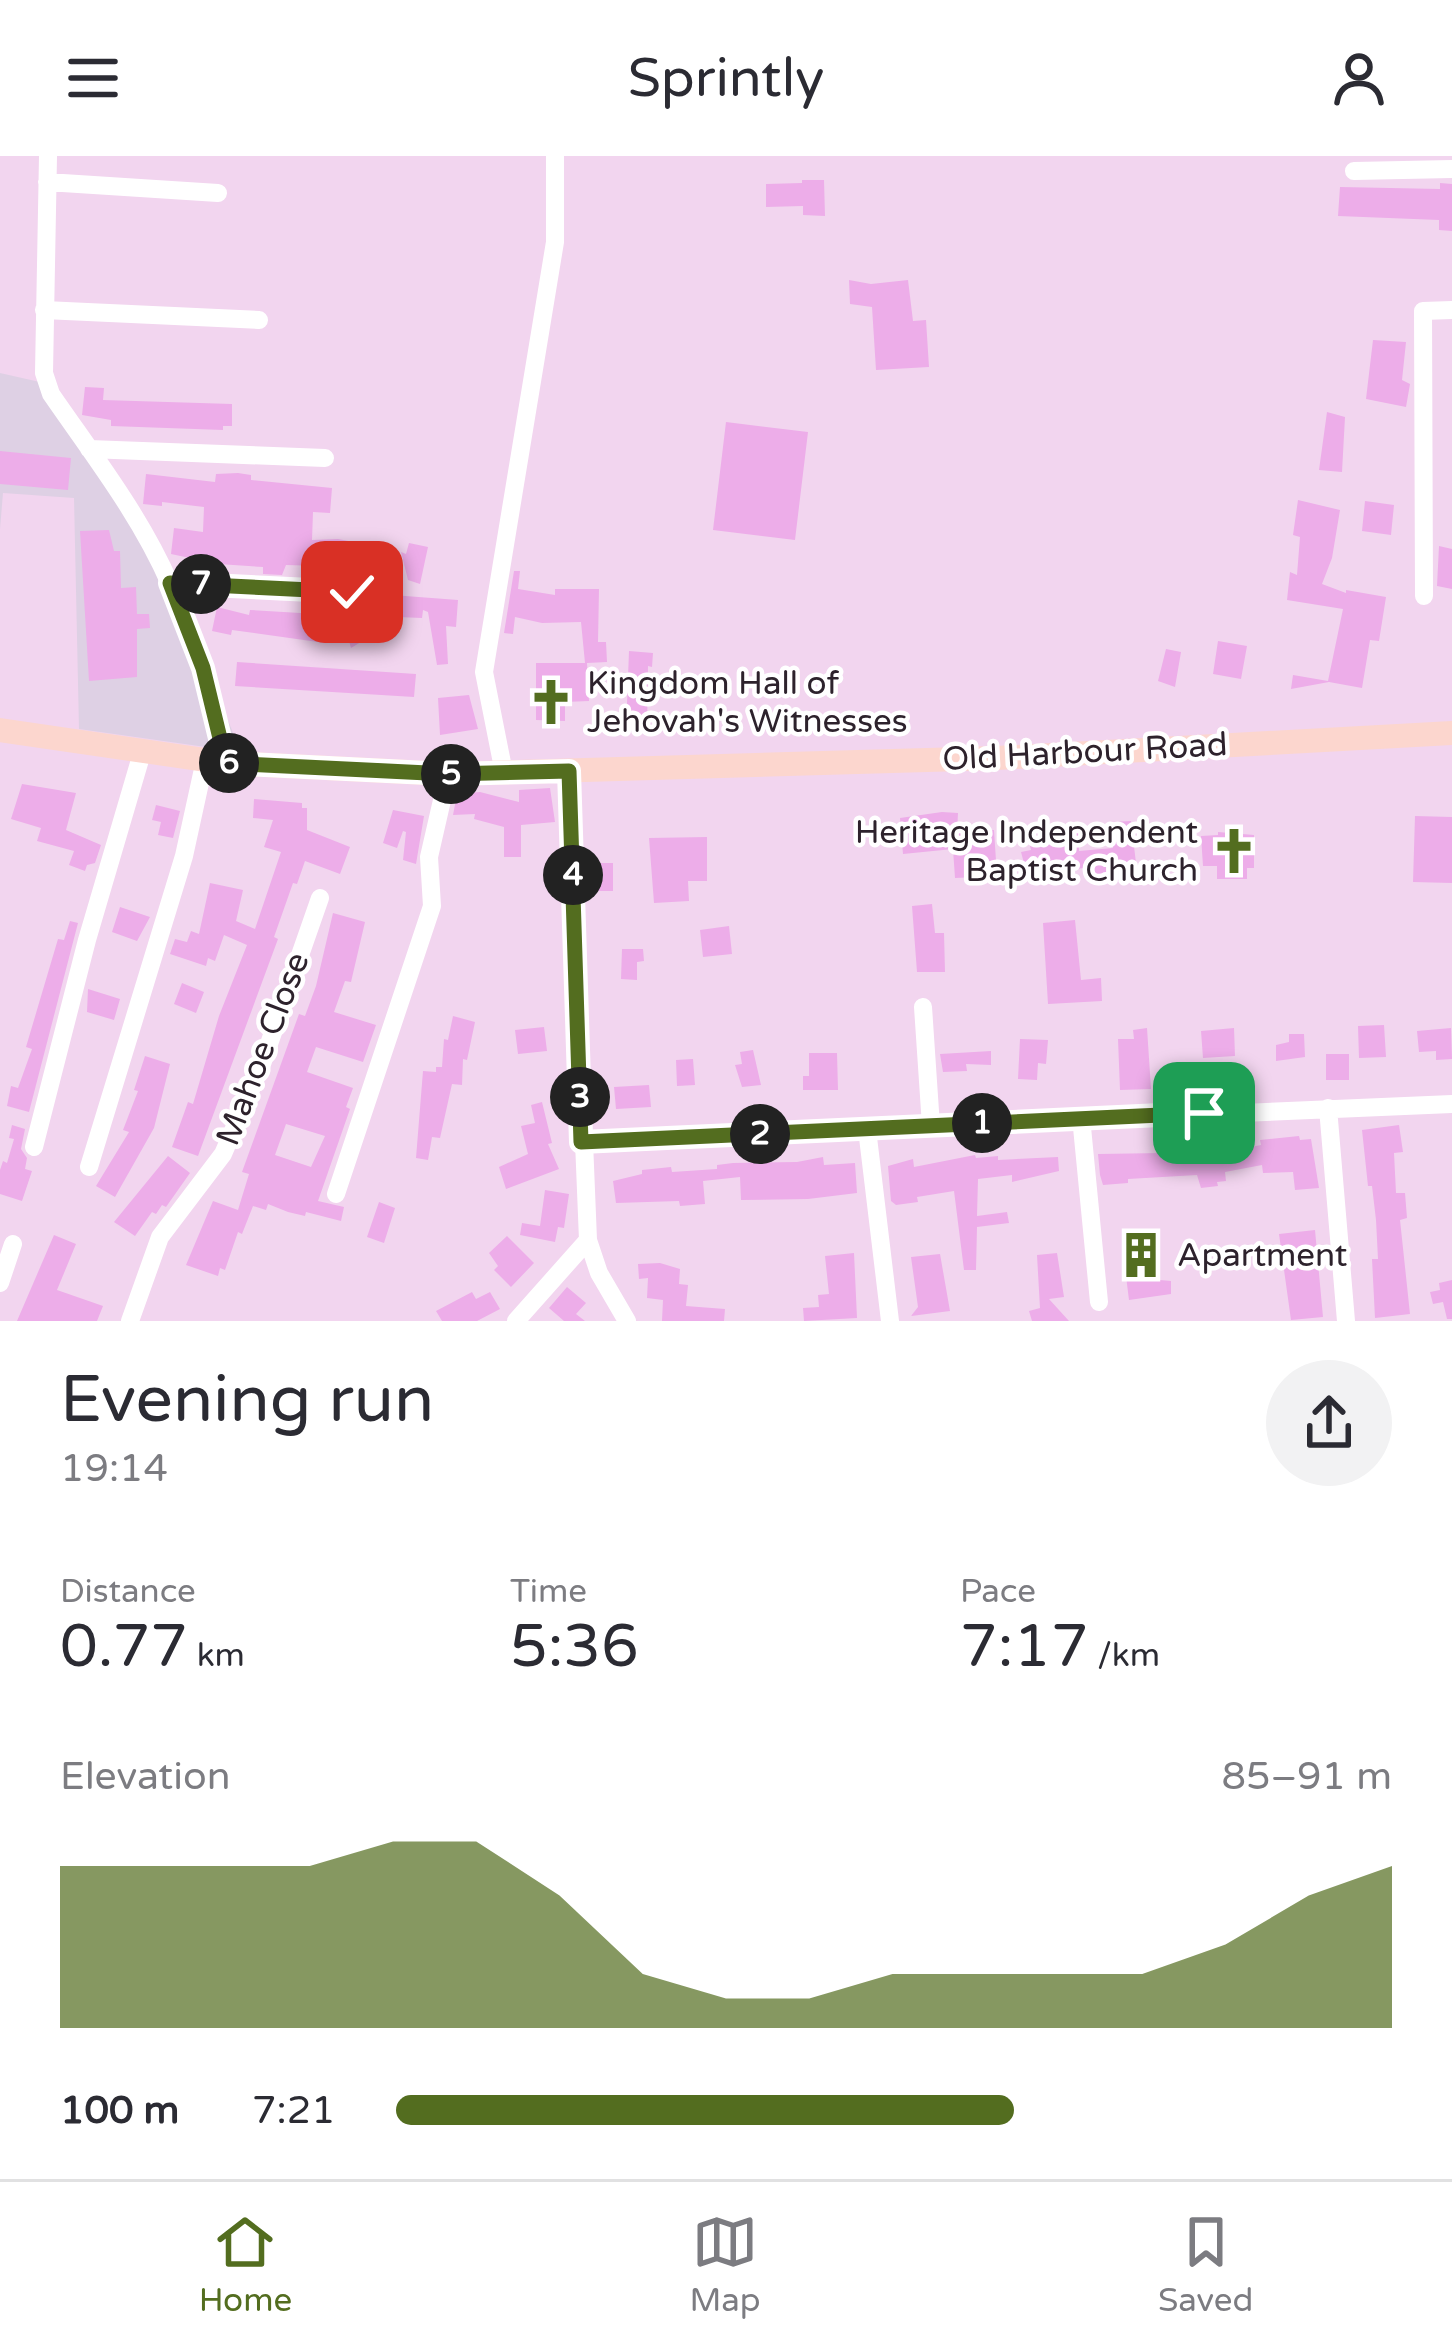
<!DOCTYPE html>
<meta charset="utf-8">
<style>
:root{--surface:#fff;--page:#f2f2f3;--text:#2b2b33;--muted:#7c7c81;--line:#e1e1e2;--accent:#536d1f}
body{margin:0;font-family:"Varela Round",sans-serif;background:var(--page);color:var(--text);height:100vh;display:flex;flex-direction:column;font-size:45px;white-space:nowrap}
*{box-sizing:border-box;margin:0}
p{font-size:39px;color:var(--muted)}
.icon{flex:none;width:66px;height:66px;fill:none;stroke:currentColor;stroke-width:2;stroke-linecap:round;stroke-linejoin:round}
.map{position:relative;height:1165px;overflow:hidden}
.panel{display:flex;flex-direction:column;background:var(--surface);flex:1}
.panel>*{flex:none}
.pin{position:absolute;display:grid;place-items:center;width:102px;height:102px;color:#fff;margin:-51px;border-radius:24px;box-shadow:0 6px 18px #0006}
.km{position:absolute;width:60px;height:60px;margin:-30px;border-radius:50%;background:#222;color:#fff;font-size:33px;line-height:60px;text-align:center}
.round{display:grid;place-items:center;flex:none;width:126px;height:126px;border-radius:63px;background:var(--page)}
.overview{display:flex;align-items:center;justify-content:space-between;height:204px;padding:0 60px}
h1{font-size:66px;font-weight:600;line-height:90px}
.metrics{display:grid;grid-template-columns:repeat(3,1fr);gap:18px;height:204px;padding:12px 60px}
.metrics div{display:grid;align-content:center}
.metrics b{font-size:60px;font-weight:600}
.metrics small{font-size:33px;font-weight:400}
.metrics p{font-size:33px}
.chart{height:336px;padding:24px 60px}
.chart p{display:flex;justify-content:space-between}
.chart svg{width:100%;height:216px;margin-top:12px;fill:var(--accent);opacity:.7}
ul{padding:0 60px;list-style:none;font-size:39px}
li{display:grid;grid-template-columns:192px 144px 1fr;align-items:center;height:90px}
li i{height:30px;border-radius:15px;background:var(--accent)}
header{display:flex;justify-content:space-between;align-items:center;height:156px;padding:0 60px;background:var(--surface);font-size:54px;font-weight:600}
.dock{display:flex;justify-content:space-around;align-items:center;height:168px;border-top:3px solid var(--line);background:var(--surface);font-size:33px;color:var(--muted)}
.dock a{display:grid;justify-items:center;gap:6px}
.dock .current{color:var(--accent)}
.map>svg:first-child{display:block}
.industrial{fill:#ded0e4}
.building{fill:#edade9;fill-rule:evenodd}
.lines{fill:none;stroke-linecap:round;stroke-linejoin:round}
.minor{stroke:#fff;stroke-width:18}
.major{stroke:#fcd6ce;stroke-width:24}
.route-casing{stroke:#fff;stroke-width:24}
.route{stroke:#536d1f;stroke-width:15}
.labels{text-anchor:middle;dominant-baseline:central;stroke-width:9;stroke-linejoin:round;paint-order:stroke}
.poi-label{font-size:33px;fill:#2d222c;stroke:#fff;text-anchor:start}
.street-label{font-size:33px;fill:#2d222c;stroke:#fff}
</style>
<header><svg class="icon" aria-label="menu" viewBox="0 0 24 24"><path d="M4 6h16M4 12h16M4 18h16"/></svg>Sprintly<svg class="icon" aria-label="person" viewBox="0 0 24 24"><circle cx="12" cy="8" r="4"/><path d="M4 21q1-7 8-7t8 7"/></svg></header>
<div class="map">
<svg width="1452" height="1165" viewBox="0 0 1452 1165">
<rect width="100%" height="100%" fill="#f2d5ef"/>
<path class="industrial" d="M0,217L53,229L145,364L241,596L79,573L74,342L3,337L0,373Z"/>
<path class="building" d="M802,24H824L825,60L803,59V50L766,51V28L802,27Z
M1440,27L1452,28V75L1439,74V64L1338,60L1340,31L1440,33Z
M849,124L871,128L908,124L913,165L926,164L929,211L876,214L872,151L850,148Z
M1373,184L1406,186L1402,224L1410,228L1406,251L1366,243Z
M85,231L104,232L103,244L232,248V270H223V274L111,270V264L82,259Z
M1327,256L1345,261L1342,316L1319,314Z
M726,266L808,276L795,384L713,374Z
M0,295L71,302L68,334L0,328Z
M238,317L251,319V324L332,332L330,357L313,356L312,384L338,383L390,393L383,416L353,406L340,410L320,407V410L286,409L282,419L263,418V411L218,408L171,398L174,372L203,376L204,351L162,346V350L143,348L146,318L215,326L216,318Z
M1298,344L1340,354L1332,402L1322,428L1346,437V434L1386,441L1379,485L1370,484L1362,532L1329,526L1291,533L1293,519L1328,525L1343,453L1287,444L1290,416L1297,419L1300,381L1293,379Z
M1365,345L1394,349L1391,379L1362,375Z
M109,374L114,395H120L121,432L136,431L137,458H149L150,472L137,473V521L89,525L80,375Z
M409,387L428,391L420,428L408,424L401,396L406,398Z
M1439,390L1452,393V433L1437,430Z
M514,415H520L518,433L555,439V433H599L598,486H606L607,506L587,507L589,545L565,546V565L536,564V507H585L581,466L542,467L515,461L513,478L504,477Z
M392,439L458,444L456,471L446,470L448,508L437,509L428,456L423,454L422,462L374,460L375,441Z
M217,451L249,459L250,454L334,459L333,470L363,463L369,481L351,492L349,485L325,483V487L232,474L231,479L212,475Z
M1218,485L1247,490L1241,523L1213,518Z
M1166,493L1181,496L1175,531L1158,525Z
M629,495L653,497L652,511L648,510L647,573L626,574Z
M237,506L416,518L414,541L235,530Z
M469,539L478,573L440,579L438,542Z
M22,628L76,637L66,674L101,689L95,707L87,709L85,715L69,709L74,695L37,685L41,672L11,663Z
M550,632L555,666L521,669V701H504V671L474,663L475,658L453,659L457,638L480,636L519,646V634Z
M254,643L302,647V652H307V674L350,691L340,718L305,705L297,728L293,727L274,781L278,783L198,1000L172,991L188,946L193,948L219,860L247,789L224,779L215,805L208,802L206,810L170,798L175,783L187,786L191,775L199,778L210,727L243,734L236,765L255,773L281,696L264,691L273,664L253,662Z
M156,649L180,655L173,682L158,679L161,666L152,664Z
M393,654L424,660L416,708L403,704L406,676L403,675L397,692L383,687Z
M942,656L958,657L957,677L994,674L997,720L955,722L953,693L903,698L900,662Z
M1415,660L1452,661V727L1413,726Z
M1131,665L1138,724L1092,725L1091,711L1076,713L1075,706L1034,713L1033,709L1025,711L1021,696L1031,694L1029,686L1062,680L1061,674H1078L1079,695L1113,692L1112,666Z
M1218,676L1254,679V712H1247V723H1217V710H1203L1201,680L1218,679Z
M707,681V725H688L689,745L654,747L649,682Z
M594,707H613V735H594Z
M932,748L935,777H944L945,816H917L912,750Z
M120,751L150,761L137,785L112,776Z
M333,757L365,766L351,826L345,825L334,856L376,869L363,906L316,891L307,916L353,932L346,951L350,953L318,1045L344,1051L341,1065L306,1056L305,1060L288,1056L268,1048L266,1054L253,1050L242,1078L238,1076L225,1114L220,1112L218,1120L186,1109L213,1045L238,1054L249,1018L242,1016L299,858L305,860L316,830ZM286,968L325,980L311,1011L275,999Z
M1075,764L1081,824L1101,822L1102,845L1048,848L1043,767Z
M70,765L78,767L29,956L7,950L11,930L18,932L32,893L26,891L58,783L64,784Z
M729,770L732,798L703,801L700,774Z
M622,793H643L644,805L637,806V824L621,823Z
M182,827L204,836L196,857L174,848Z
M88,833L120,843L114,864L87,856Z
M453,860L475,866L467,904L463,903L462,929L452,928L440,982L432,981L428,1004L416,1002L423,915L436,916V911H442L444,883L448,884Z
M1384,869L1386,901L1359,902L1358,870Z
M544,871L547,895L518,898L515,874Z
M1147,872L1151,933L1120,934L1118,883H1134L1133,874Z
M1234,872L1235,900L1203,902L1201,875Z
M1451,872L1452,903L1436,904V895L1419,896L1417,875Z
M1289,878H1304L1305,901L1276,905V889L1289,886Z
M1020,883L1048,884L1046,908L1038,907L1037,924L1018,923Z
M753,894L761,929L742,931L735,909L742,908L740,896Z
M991,895V909L966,908L967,915L943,916L940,898Z
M809,897H837L838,934H803V920H809Z
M1326,898H1349V924H1326Z
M145,900L170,908L154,972L115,1041L96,1030L129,976L123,974L138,935L134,934Z
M693,903L695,929L677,930L676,904Z
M649,929L651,951L616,953L614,931Z
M542,946L552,987L548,988L559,1013L506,1033L499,1011L528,998L521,970L535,967L531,949Z
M12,969L25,973L21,993L27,1002L25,1013L32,1015L22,1045L0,1038V1014L3,1005L7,1007L14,983L9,982Z
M1399,969L1403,996L1394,997L1396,1037H1405L1407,1062L1400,1064L1410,1158L1375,1162L1372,1103H1378L1376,1064L1372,1030H1368L1362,974Z
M1299,980L1300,984L1311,983L1319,1032L1295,1034L1293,1016L1263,1017L1262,1009L1225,1016L1226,1025L1217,1026L1218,1030L1201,1032L1197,1019L1128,1023V1027L1103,1029L1100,1019L1098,998L1162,997V992L1182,990V994L1221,990L1222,997L1261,989L1260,984Z
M975,999L976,1002L998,1000V1004L1058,1001L1059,1015L1012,1026V1019L978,1023L977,1060L1007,1056L1009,1067L977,1071L976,1114H964L954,1035L917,1041L918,1046L896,1049L891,1045L888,1010L913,1003L914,1011Z
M168,1000L190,1017L166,1051L162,1049L156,1058L152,1056L135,1080L114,1066Z
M823,1001L824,1009L855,1007L857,1037L808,1043L741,1044L740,1021L703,1025L705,1048L680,1050L679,1045L616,1047L613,1025L642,1018V1014L671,1011L672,1016L717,1013V1009L733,1007L797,1006Z
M545,1034L569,1038L564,1072L558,1071L555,1086L520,1079L522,1067L540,1070Z
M379,1046L395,1052L384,1087L367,1081Z
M1315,1074L1323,1161L1291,1164L1279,1078Z
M54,1079L76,1088L57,1134L103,1150L97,1165H17Z
M507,1080L534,1107L511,1131L494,1114L498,1110L489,1097Z
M1159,1086L1160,1124L1171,1125V1138L1129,1144L1122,1088Z
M854,1097L857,1162L804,1165L803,1152L819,1151L818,1139L829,1138L825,1100Z
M1057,1097L1064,1141L1049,1143L1069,1165H1032L1029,1155L1040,1152L1037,1099Z
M940,1098L950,1155L911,1160L918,1151L911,1101Z
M660,1107L680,1113L679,1128L688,1129L686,1150L725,1153L724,1165H662L663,1144L647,1142L648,1122L639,1123L638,1108Z
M1452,1124V1163H1447L1443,1146L1433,1148L1430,1136L1440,1134L1439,1127Z
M567,1131L586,1147L576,1158L585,1165H564L549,1152Z
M472,1136L476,1143L490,1136L500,1153L477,1165H442L436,1155Z"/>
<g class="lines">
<path class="minor" d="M48,0L44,217L51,238C93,299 140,359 170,428C196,486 211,545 226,607
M1354,15L1452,13
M47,26L218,37
M44,154L259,164
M89,293L325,302
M170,427L352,436
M1424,440L1423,155L1452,154
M569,615L588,1084L599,1117L627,1165
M504,617L484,516L555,86V0
M923,851L931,970
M1328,952L1346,1165
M1081,961L1099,1146
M867,973L890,1165
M581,985L1452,948
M34,991L87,784L142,597
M89,1011L184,700L205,604
M336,1038L432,750L429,701L448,618
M0,1127L13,1088
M130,1165L160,1081L223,998L262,908L320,742
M516,1165L588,1084"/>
<path class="major" d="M0,574L226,607L448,618L997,602L1452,577"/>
</g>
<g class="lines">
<defs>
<path id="route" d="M352,436L170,427L203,512L226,607L448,618L569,615L581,986L1204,957"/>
</defs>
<use href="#route" class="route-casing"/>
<use href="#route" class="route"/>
</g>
<defs>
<symbol id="church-bare" viewBox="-9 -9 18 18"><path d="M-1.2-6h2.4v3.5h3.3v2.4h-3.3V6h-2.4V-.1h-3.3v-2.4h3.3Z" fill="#536d1f" stroke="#fff" stroke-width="2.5" paint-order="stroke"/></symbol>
<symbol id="building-bare" viewBox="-9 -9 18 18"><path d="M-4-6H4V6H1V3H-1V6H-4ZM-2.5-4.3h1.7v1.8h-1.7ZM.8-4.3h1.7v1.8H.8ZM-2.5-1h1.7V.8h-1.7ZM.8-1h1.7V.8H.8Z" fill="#536d1f" stroke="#fff" stroke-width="2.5" paint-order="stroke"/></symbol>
</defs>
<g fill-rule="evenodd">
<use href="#church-bare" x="518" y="513" width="66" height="66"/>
<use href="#church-bare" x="1201" y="662" width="66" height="66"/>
<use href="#building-bare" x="1108" y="1066" width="66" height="66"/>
</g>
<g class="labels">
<g class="poi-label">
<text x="587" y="527">Kingdom Hall of<tspan x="587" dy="38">Jehovah's Witnesses</tspan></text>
<text x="1198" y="676" text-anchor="end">Heritage Independent<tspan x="1198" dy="38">Baptist Church</tspan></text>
<text x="1177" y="1099">Apartment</text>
</g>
<g class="street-label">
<text transform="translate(1085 596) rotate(-3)">Old Harbour Road</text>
<text transform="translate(263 893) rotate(-69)">Mahoe Close</text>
</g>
</g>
</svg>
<div class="pin" style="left:1204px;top:957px;background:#1e9e55"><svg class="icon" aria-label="arrive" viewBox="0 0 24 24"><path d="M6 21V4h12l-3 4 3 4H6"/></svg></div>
<div class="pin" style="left:352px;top:436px;background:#d93025"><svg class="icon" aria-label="check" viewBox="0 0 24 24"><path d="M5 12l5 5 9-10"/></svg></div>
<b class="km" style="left:982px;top:967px">1</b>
<b class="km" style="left:760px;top:978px">2</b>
<b class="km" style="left:580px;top:941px">3</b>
<b class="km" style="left:573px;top:719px">4</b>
<b class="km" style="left:451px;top:618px">5</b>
<b class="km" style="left:229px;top:607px">6</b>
<b class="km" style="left:201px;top:428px">7</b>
</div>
<section class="panel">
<div class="overview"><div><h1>Evening run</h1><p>19:14</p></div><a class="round"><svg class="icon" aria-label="share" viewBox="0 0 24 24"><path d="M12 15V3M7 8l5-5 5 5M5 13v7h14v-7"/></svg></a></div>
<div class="metrics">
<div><p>Distance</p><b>0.77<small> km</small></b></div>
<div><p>Time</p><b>5:36</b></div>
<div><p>Pace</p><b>7:17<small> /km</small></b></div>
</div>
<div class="chart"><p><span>Elevation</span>85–91 m</p>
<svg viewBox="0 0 160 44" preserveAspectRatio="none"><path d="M0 44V11L10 11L20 11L30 11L40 6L50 6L60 17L70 33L80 38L90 38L100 33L110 33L120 33L130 33L140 27L150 17L160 11V44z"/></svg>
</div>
<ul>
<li><b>100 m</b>7:21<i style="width:62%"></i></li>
</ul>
</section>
<nav class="dock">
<a class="current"><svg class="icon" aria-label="home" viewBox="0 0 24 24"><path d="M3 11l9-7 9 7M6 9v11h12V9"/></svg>Home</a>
<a><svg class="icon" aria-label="map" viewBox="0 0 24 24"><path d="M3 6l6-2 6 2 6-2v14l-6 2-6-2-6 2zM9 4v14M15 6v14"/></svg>Map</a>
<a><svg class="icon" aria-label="saved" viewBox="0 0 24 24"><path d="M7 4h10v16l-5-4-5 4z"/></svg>Saved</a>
</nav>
